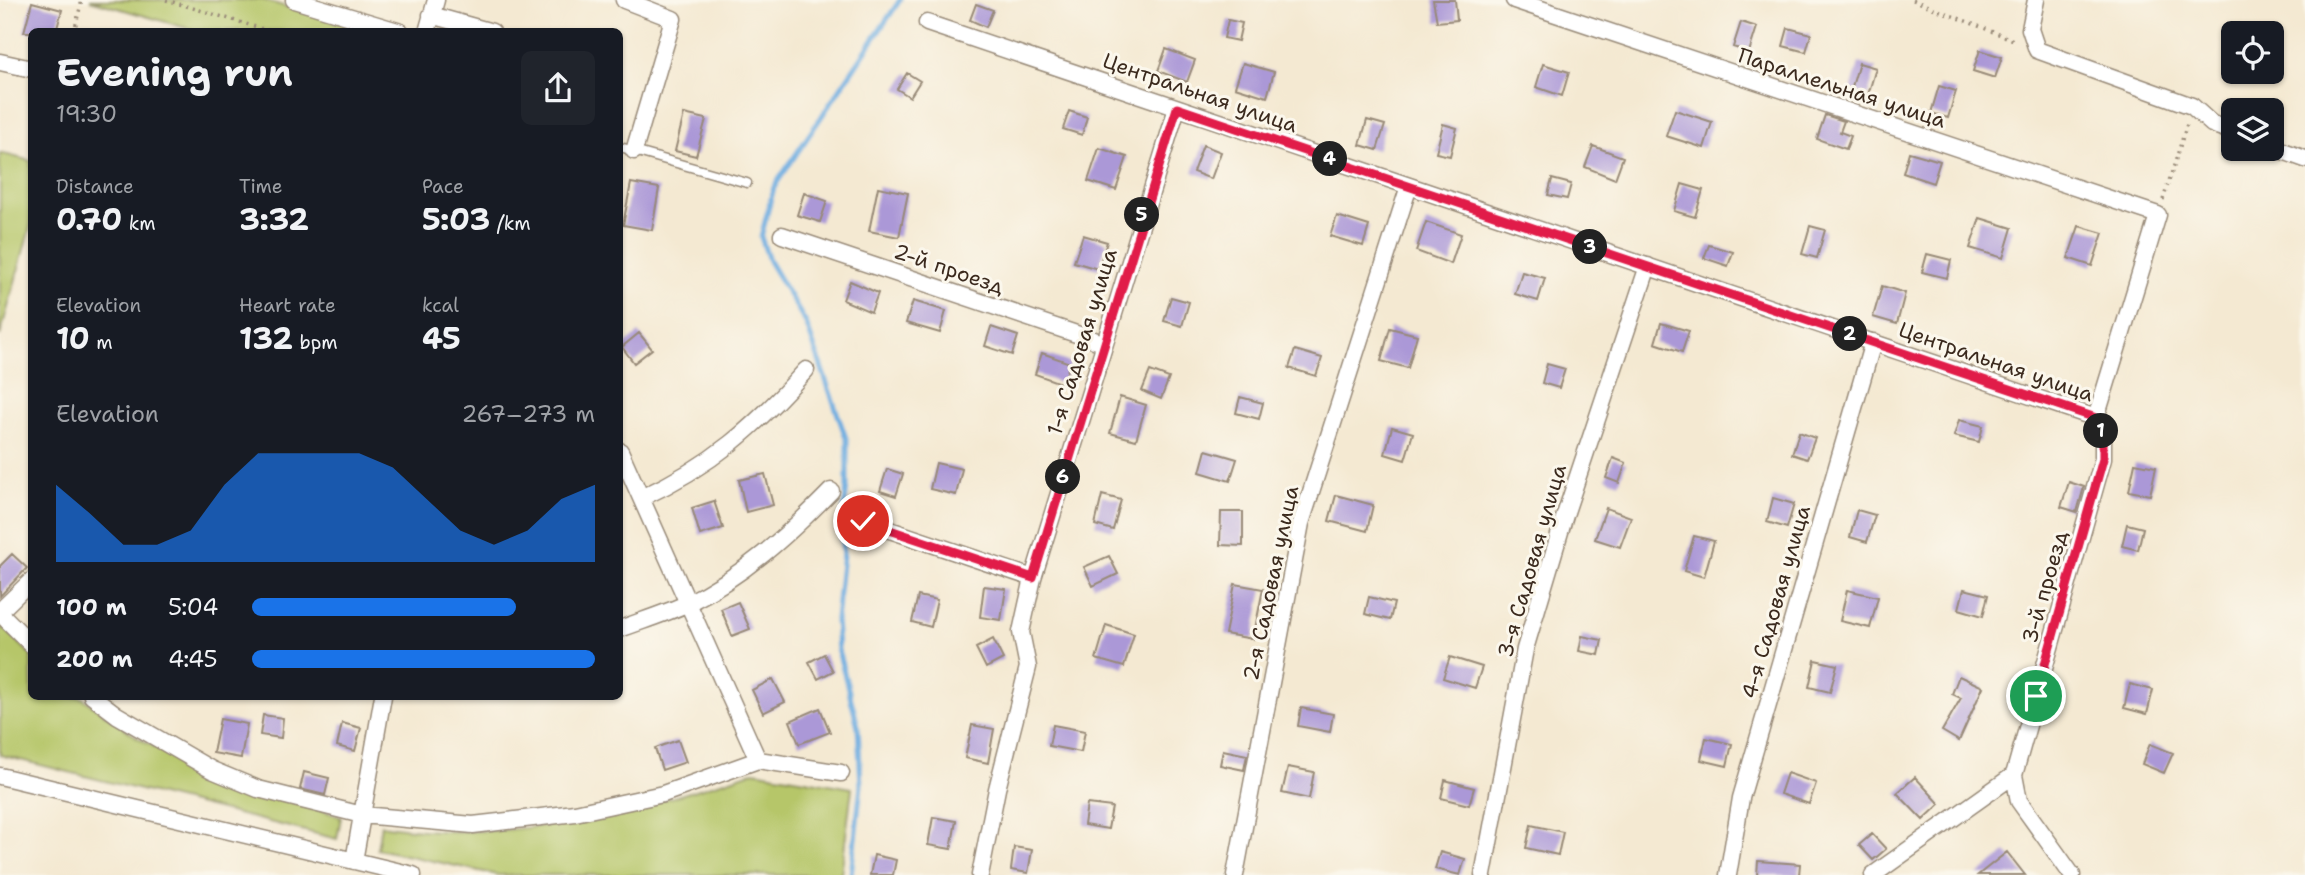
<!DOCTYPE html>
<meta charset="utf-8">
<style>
:root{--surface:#171b24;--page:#20242c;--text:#f1f3f6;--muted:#9ea1a6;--accent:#1a73e8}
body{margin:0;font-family:"Shantell Sans",sans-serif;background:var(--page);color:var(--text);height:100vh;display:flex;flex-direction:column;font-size:26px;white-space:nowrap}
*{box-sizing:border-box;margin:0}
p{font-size:23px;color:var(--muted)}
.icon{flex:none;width:38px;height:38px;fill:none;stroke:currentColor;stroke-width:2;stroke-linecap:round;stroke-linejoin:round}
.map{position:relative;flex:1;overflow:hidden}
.panel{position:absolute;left:28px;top:28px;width:595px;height:672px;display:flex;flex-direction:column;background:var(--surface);border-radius:10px;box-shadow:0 2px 5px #0004}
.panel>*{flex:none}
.controls{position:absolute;left:2221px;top:21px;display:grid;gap:14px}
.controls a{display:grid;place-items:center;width:63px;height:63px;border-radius:10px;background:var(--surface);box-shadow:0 2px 5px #0004;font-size:35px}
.pin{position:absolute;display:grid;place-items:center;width:60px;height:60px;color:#fff;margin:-30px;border:4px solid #fff;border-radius:50%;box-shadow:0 2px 7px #0007}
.km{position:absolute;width:35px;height:35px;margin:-18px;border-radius:50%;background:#222;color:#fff;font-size:19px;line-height:35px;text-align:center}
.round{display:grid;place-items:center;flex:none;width:74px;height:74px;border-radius:10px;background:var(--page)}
.headline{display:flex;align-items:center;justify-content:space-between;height:119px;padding:0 28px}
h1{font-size:38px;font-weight:700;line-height:52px}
.metrics{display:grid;grid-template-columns:repeat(3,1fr);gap:10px;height:119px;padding:7px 28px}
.metrics div{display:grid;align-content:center}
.metrics b{font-size:30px;font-weight:700}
.metrics small{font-size:19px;font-weight:400}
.metrics p{font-size:19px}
.chart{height:196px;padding:14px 28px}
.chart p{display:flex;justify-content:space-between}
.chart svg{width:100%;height:126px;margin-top:7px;fill:var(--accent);opacity:.7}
ul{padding:0 28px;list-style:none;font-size:23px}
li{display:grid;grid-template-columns:112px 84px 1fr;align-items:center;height:52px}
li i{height:18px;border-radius:9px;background:var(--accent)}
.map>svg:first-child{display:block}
.green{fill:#b6c669;stroke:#787844;stroke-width:2}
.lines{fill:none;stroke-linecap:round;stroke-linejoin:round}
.stream{stroke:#6cace0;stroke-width:5}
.building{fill:#ab98d7}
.lane-casing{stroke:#988a78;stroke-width:11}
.street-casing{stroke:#988a78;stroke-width:19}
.path{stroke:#988a78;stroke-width:3.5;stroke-dasharray:2 5;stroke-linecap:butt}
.lane{stroke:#fff;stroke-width:8}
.street{stroke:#fff;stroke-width:16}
.route-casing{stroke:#fff;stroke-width:14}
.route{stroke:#e11d48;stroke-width:9}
.labels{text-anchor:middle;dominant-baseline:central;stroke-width:6;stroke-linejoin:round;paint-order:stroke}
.street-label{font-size:21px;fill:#3b2a1e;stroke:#fbf7ec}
</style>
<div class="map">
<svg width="2305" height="875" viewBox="0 0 2305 875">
<rect width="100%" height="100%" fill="#fbf7ec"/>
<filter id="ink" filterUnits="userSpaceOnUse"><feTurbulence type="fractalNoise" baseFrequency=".0143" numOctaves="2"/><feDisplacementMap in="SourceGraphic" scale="14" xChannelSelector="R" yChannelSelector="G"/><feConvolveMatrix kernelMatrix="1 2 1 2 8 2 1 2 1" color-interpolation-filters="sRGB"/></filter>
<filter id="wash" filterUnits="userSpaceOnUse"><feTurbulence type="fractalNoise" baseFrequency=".00686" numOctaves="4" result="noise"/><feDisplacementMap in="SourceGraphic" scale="28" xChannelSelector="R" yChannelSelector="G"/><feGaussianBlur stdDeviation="1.57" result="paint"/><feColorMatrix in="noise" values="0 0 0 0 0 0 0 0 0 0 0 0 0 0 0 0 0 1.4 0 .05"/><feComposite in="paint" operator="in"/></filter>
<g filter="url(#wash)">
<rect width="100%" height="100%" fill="#f4e9d2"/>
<path class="green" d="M90,0H263L369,31H197Z
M0,153L31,161V224L0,336Z
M0,624L31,655L32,696L81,697L138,738L174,757L341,817L337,839L0,755Z
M754,771L852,788L841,875H498L377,849L381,825C509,846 633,813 754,771Z"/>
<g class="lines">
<path class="stream" d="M851,875L861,785L858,726L838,650L836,620L843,554L841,531L847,487V441L806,323L769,261L761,237L774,187L900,0"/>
</g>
<g id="blocks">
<path class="building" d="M1433,0H1455L1457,20L1437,22Z
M32,2L62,10L56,32H24Z
M976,4L993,10L986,27L970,20Z
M1228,20L1242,23L1238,41L1224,38Z
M1741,22L1757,27L1749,52L1733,47Z
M1788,28L1811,34L1806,52L1783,46Z
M1166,49L1195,60L1187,82L1158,71Z
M1980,50L2002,57L1995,78L1973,71Z
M1243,63L1274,72L1267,97L1235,87Z
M1859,63L1876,68L1868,95L1851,90Z
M1543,64L1569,72L1562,96L1536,87Z
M907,73L920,81L910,97L897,89Z
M1939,86L1956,91L1948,118L1931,113Z
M1675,110L1712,122L1704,148L1666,136Z
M1069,111L1087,117L1082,135L1063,129Z
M684,114L706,119L696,156L675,151Z
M1825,115L1844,121L1840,132L1851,136L1846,149L1817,139Z
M1367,120L1385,125L1377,150L1360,145Z
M1443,124L1457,128L1450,156L1436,153Z
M1203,145L1221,152L1211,179L1193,172Z
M1593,146L1623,157L1615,179L1585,167Z
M1099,148L1127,157L1116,190L1088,181Z
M1909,152L1940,161L1933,183L1903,173Z
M1552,179L1571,184L1567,199L1548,195Z
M631,183L659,188L652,230L623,225Z
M1682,184L1703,190L1695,217L1674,211Z
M878,187L908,193L899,237L869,231Z
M804,193L827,201L820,222L797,215Z
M1337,216L1369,226L1363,246L1330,236Z
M1980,218L2012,228L2003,258L1970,248Z
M1426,222L1461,234L1451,264L1416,251Z
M1810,226L1825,230L1817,258L1802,254Z
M2079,226L2103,233L2092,266L2068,258Z
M1083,235L1107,242L1098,269L1074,262Z
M1709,245L1733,252L1728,266L1704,258Z
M1927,254L1951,260L1947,278L1922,272Z
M1522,272L1545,278L1538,301L1515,294Z
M850,281L878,293L871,312L843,300Z
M1882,286L1905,293L1897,324L1873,317Z
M1171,297L1189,302L1182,326L1164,321Z
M913,301L946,311L940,333L906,323Z
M1661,323L1689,331L1682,352L1655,343Z
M991,327L1018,336L1012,355L985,346Z
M1390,328L1417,335L1408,368L1381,361Z
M639,333L652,349L634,363L622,347Z
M1295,350L1322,358L1316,376L1289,368Z
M1042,353L1070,363L1063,384L1035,374Z
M1547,364L1565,369L1559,388L1542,383Z
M1150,371L1169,378L1161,399L1142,391Z
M1120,397L1146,405L1136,440L1110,433Z
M1240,397L1263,403L1259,419L1236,413Z
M1959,420L1983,426L1979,442L1954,436Z
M1392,427L1413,433L1405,460L1385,454Z
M1799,432L1815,438L1807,459L1792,454Z
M1206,450L1237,459L1230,481L1200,472Z
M1613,458L1626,463L1619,483L1606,478Z
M936,463L962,469L956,495L930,489Z
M2135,463L2156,467L2150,495L2129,491Z
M887,469L903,474L896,496L880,491Z
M765,474L773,505L746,512L739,480Z
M2069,482L2084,487L2077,512L2061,507Z
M1102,495L1121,500L1113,530L1095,525Z
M1336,495L1373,505L1367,531L1329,521Z
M1773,498L1794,504L1787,528L1767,522Z
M714,501L723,528L700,535L692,508Z
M1606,508L1631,517L1620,547L1595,539Z
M1857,510L1875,515L1867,542L1850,537Z
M1221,512H1243V546L1220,545Z
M2127,524L2143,528L2138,550L2122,546Z
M1694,536L1714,541L1704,577L1684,571Z
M12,554L27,568L0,596V566Z
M1109,556L1118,574L1093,586L1084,567Z
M1235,584L1263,589L1253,639L1225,634Z
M984,586L1006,589L1001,620L980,617Z
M1964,589L1988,595L1983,616L1959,609Z
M1847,590L1878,597L1870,628L1840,621Z
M918,596L937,600L931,627L912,622Z
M1369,597L1394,603L1390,620L1365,614Z
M738,602L750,629L732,636L721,609Z
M1106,625L1134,634L1124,667L1096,659Z
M1582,636L1602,640L1599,655L1579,651Z
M993,639L1003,659L986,668L976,648Z
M824,654L833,671L818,679L809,662Z
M1450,657L1482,667L1475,688L1443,678Z
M1815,660L1837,665L1830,692L1809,687Z
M1959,676L1983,687L1959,741L1942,731L1961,698L1952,694Z
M773,679L785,702L763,713L752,690Z
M2130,684L2153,690L2147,714L2124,708Z
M820,708L830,732L799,744L790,721Z
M1301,708L1333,714L1330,732L1298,726Z
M263,715L283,718L281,738L260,735Z
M220,719L247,724L241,758L213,753Z
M342,723L361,728L355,751L337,746Z
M972,725L994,729L988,763L965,758Z
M1053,725L1085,731L1081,752L1049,746Z
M1706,738L1732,744L1727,766L1701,760Z
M678,740L686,762L662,770L655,748Z
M2150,744L2173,753L2164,773L2142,764Z
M1223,750L1247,755L1244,770L1220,765Z
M1288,767L1314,772L1309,799L1282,793Z
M304,772L329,778L325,795L300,789Z
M1787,773L1816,783L1809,804L1780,794Z
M1915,777L1940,804L1923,820L1897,793Z
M1445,780L1474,788L1469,805L1441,798Z
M1087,804L1112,807L1108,829L1084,825Z
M933,817L956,821L951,849L928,845Z
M1531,825L1563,832L1558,855L1526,848Z
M1872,834L1886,849L1873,860L1859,845Z
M1014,847L1032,850L1028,873L1011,870Z
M1440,852L1465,859L1460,875L1435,869Z
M2007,852L2025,875H1978Z
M874,855L896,860L893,875H870Z
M1758,861L1800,864L1799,875H1757Z"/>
</g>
</g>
<g filter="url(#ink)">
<use href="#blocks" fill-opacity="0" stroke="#988a78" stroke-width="2"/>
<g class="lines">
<defs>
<path id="lane" d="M620,147L747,183"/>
<path id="street" d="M294,0L401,32
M624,0L673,19L634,151
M1514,0L2158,215L2096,418
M2036,0L2030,29L2037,50L2192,106L2212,124L2233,132
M431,15L492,32
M927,23L2096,418
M427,32L436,0
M0,62L32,69
M2272,147L2305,159
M782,235L1103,343
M620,451L758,760
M641,498C712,465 754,428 806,370
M863,521L1033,578
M0,611L32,580
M0,613L32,645
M620,629C641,621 664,614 686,604C742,577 788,535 831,491
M92,696L117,715L212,770L258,789L362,815L473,825L575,813L663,794L758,760L841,773
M0,776L413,875
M354,861L383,696
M980,875L997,789L1028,667L1021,632L1033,578L1177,108
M1235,875L1301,523L1409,186
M1483,875L1525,649L1565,515L1648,266
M1728,875L1741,798L1873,342
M1873,875L2014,775
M2072,875L2019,801L2014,775L2103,459V435L2096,418"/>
</defs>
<use href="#lane" class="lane-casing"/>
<use href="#street" class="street-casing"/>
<path class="path" d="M166,0L273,32
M1913,0L2016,41
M74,32L82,0
M2163,200L2187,124"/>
<use href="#lane" class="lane"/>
<use href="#street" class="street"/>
</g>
</g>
<g class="lines" filter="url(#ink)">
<defs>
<path id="route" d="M863,521L1033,578L1177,108L2096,418L2103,435V459L2036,696"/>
</defs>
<use href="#route" class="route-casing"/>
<use href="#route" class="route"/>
</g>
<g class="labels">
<g class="street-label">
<text transform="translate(1842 88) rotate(18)">Параллельная улица</text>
<text transform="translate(1200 93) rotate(19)">Центральная улица</text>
<text transform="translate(949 269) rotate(19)">2-й проезд</text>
<text transform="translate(1082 342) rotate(-73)">1-я Садовая улица</text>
<text transform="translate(1996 362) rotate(19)">Центральная улица</text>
<text transform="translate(1532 561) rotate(-74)">3-я Садовая улица</text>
<text transform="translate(1271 583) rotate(-78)">2-я Садовая улица</text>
<text transform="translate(2045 587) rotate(-74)">3-й проезд</text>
<text transform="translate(1776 602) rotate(-74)">4-я Садовая улица</text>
</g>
</g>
</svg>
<div class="controls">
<a><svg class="icon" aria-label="locate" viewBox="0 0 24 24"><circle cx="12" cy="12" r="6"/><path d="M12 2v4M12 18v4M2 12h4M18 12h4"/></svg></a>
<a><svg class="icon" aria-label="layers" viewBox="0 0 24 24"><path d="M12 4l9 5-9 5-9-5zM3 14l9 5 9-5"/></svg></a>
</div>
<div class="pin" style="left:2036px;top:696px;background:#1e9e55"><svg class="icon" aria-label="arrive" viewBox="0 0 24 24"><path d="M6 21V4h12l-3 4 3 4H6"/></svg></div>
<div class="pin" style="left:863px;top:521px;background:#d93025"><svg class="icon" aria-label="check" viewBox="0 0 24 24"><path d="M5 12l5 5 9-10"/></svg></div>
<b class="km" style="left:2101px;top:431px">1</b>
<b class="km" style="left:1850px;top:334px">2</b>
<b class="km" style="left:1590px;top:247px">3</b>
<b class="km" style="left:1330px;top:159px">4</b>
<b class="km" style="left:1142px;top:215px">5</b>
<b class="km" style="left:1063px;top:477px">6</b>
<section class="panel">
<div class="headline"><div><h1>Evening run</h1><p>19:30</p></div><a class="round"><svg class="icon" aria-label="share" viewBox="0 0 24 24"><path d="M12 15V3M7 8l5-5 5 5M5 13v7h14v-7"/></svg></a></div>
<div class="metrics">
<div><p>Distance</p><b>0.70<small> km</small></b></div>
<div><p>Time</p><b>3:32</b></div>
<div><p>Pace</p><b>5:03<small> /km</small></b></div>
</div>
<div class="metrics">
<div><p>Elevation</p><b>10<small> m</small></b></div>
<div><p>Heart rate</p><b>132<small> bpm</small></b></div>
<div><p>kcal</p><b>45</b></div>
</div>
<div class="chart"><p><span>Elevation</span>267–273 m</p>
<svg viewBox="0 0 160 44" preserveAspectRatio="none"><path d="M0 44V17L10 27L20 38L30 38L40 33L50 17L60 6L70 6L80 6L90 6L100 11L110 22L120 33L130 38L140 33L150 22L160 17V44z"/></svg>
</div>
<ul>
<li><b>100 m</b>5:04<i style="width:77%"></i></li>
<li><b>200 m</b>4:45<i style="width:100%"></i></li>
</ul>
</section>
</div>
